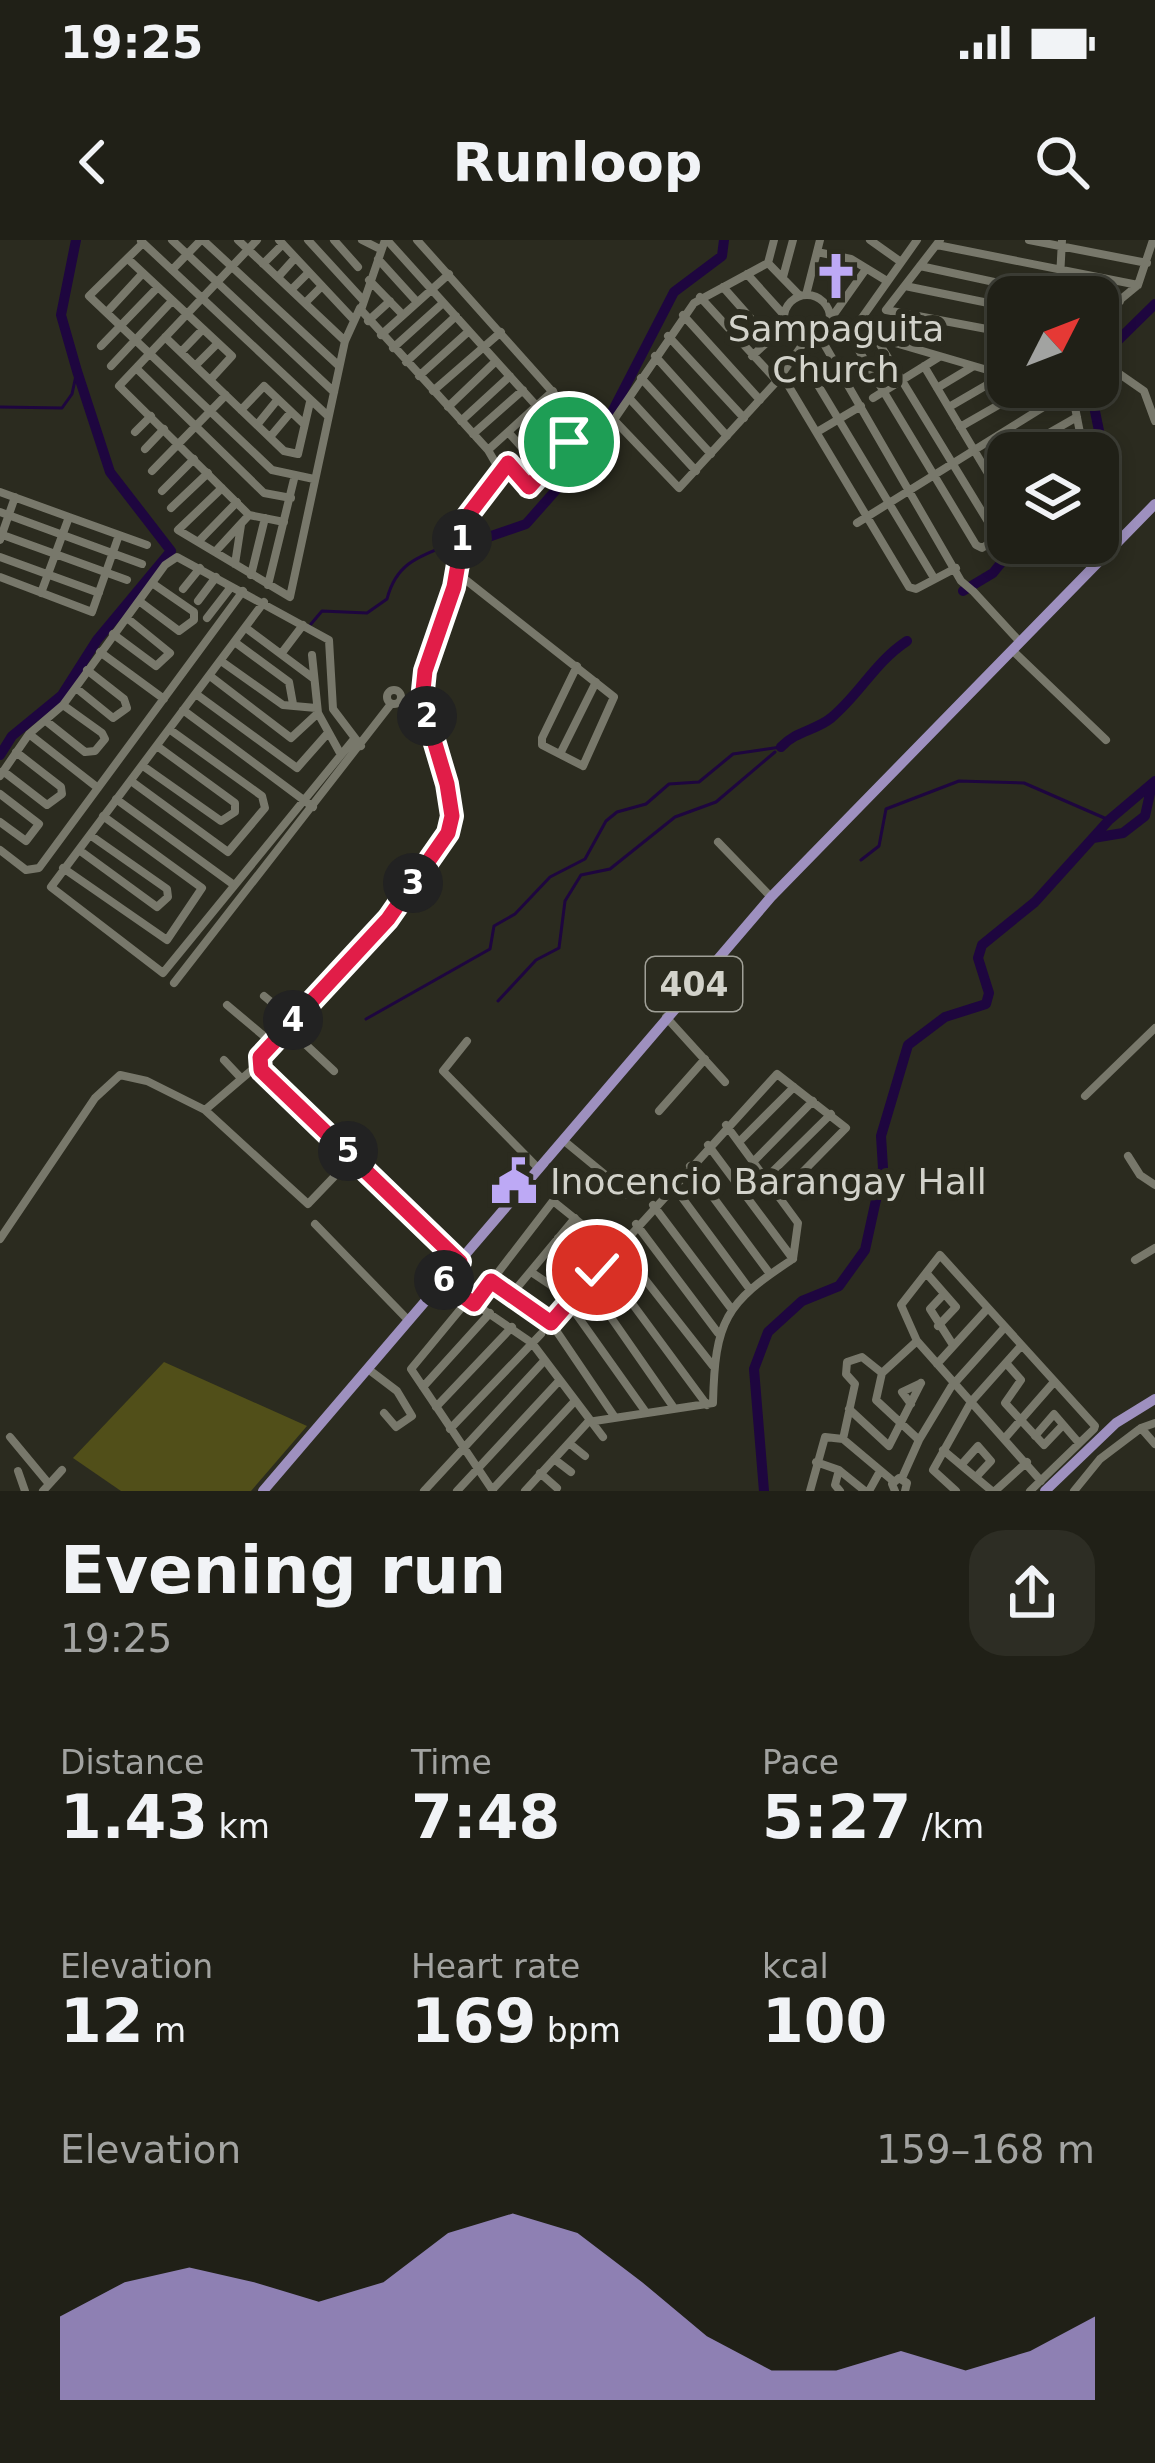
<!DOCTYPE html>
<meta charset="utf-8">
<style>
:root{--surface:#202017;--page:#2d2d24;--text:#f1f3f6;--muted:#a2a3a1;--line:#3d3e36;--accent:#bda9f5}
body{margin:0;font-family:"DejaVu Sans",sans-serif;background:var(--page);color:var(--text);height:100vh;display:flex;flex-direction:column;font-size:45px;white-space:nowrap}
*{box-sizing:border-box;margin:0}
p{font-size:39px;color:var(--muted)}
.icon{flex:none;width:66px;height:66px;fill:none;stroke:currentColor;stroke-width:2;stroke-linecap:round;stroke-linejoin:round}
.map{position:relative;height:1251px;overflow:hidden}
.details{display:flex;flex-direction:column;background:var(--surface);flex:1}
.details>*{flex:none}
.needle{width:78px;rotate:48deg}
.tools{position:absolute;left:987px;top:36px;display:grid;gap:24px}
.tools a{display:grid;place-items:center;width:132px;height:132px;border-radius:24px;background:var(--surface);box-shadow:0 6px 18px #0003,0 0 0 3px var(--line);font-size:60px}
.pin{position:absolute;display:grid;place-items:center;width:102px;height:102px;color:#fff;margin:-51px;border:6px solid #fff;border-radius:50%;box-shadow:0 3px 12px #0007}
.km{position:absolute;width:60px;height:60px;margin:-30px;border-radius:50%;background:#222;color:#fff;font-size:33px;line-height:60px;text-align:center}
.round{display:grid;place-items:center;flex:none;width:126px;height:126px;border-radius:36px;background:var(--page)}
.head{display:flex;align-items:center;justify-content:space-between;height:204px;padding:0 60px}
h1{font-size:66px;font-weight:600;line-height:90px}
.figures{display:grid;grid-template-columns:repeat(3,1fr);gap:18px;height:204px;padding:12px 60px}
.figures div{display:grid;align-content:center}
.figures b{font-size:60px;font-weight:600}
.figures small{font-size:33px;font-weight:400}
.figures p{font-size:33px}
.chart{height:336px;padding:24px 60px}
.chart p{display:flex;justify-content:space-between}
.chart svg{width:100%;height:216px;margin-top:12px;fill:var(--accent);opacity:.7}
.status{display:flex;justify-content:space-between;align-items:center;height:84px;padding:0 60px;background:var(--surface);direction:ltr}
.status svg{height:33px;fill:currentColor}
header{display:flex;justify-content:space-between;align-items:center;height:156px;padding:0 60px;background:var(--surface);font-size:54px;font-weight:600}
.map>svg:first-child{display:block}
.green{fill:#514f19}
.lines{fill:none;stroke-linecap:round;stroke-linejoin:round}
.stream{stroke:#1e063f;stroke-width:3}
.river{stroke:#1e063f;stroke-width:10}
.minor{stroke:#78786b;stroke-width:8}
.major{stroke:#9e90bf;stroke-width:10}
.route-casing{stroke:#fff;stroke-width:24}
.route{stroke:#e11d48;stroke-width:15}
.labels{text-anchor:middle;dominant-baseline:central;stroke-width:12;stroke-linejoin:round;paint-order:stroke}
.shield{fill:#2b2b1f;stroke:#a0a097;stroke-width:3}
.shield-label{font-size:33px;font-weight:bold;fill:#d2d2ca}
.poi-label{font-size:36px;fill:#d2d2ca;stroke:#2b2b1f}
</style>
<div class="status"><b>19:25</b><svg viewBox="0 0 49 12"><path d="M0 12V9h3v3zM5 12V6h3v6zM10 12V3h3v9zM15 12V0h3v12zM26 1h20v11H26zM47 4h2v5h-2z"/></svg></div>
<header><svg class="icon" aria-label="back" viewBox="0 0 24 24"><path d="M15 5l-7 7 7 7"/></svg>Runloop<svg class="icon" aria-label="search" viewBox="0 0 24 24"><circle cx="10" cy="10" r="6"/><path d="M15 15l6 6"/></svg></header>
<div class="map">
<svg width="1155" height="1251" viewBox="0 0 1155 1251">
<rect width="100%" height="100%" fill="#2b2b1f"/>
<path class="green" d="M164,1122L307,1186L251,1251H121L73,1218Z"/>
<g class="lines">
<path class="stream" d="M0,167L62,168L72,154L77,131
M311,384L322,371L367,373L387,359C396,324 417,317 449,305
M861,620L879,606L886,569L959,541L1024,543L1109,580
M498,761L536,720L559,708L565,661L581,635L610,629L675,577L716,562L775,512
M366,779L490,709L494,686L515,674L550,637L585,619L606,581L617,572L646,564L669,544L699,542L733,514L781,507"/>
<path class="river" d="M1098,120L1155,64
M1090,147L1111,249L1098,259
M471,303L526,284L594,207L674,52L722,16L724,0
M963,351L993,333L1017,303
M781,507C797,490 815,491 831,478C860,454 875,422 907,401
M0,515L12,496L62,455L97,400L171,311L110,232L77,131L61,75L76,0
M1093,598L1123,593L1145,576L1151,549
M764,1251L754,1129L768,1092L802,1061L839,1046L865,1010L883,928L881,896L908,805L945,777L986,764L989,753L978,718L982,705L1035,662L1109,580L1155,541"/>
<path class="minor" d="M172,0L334,152
M203,0L339,126
M238,0L345,101
M257,0L119,146L249,275L284,282
M279,0L353,79
M308,0L362,59
M334,0L358,27
M362,0L380,9
M385,0L361,70L488,210L499,229
M387,0L569,202
M417,0L583,186L523,253
M870,0L901,22
M940,0L886,70L1008,93
M1029,0L1147,23
M141,1L328,176
M143,3L89,56L272,230L314,239
M937,5L1138,45
M817,12L851,19L887,41
M128,19L232,116L210,140
M378,19L417,62
M768,23L774,0
M263,24L283,4
M920,26L1059,56
M172,30L201,0
M747,34L784,75
M278,37L295,18
M783,37L793,0
M369,40L403,75
M905,46L1008,67
M723,47L769,99
M291,50L309,32
M1076,50L1097,55
M784 78a23 23 0 1 1 46 0a23 23 0 1 1-46 0Z
M806,55L820,0
M700,57L777,141
M1059,57L1062,0
M1095,57L1120,61
M305,63L322,46
M107,72L143,33
M683,75L760,160
M832,77L866,29
M1098,78L1138,45L1153,0
M368,81L390,61
M830,84L854,89L917,0
M381,95L449,34
M668,96L744,178
M165,97L284,211L298,214L310,162
M820,97L961,341L974,352
M876,98L998,298
M101,106L158,47
M393,108L443,63
M181,112L203,89
M798,112L934,338
M655,116L727,196
M752,116L785,86
M1098,119L1144,151L1155,181
M406,122L456,76
M111,126L172,61
M195,126L218,103
M924,126L1008,267
M136,128L264,253L291,258
M782,135L909,347L916,349L956,328
M419,136L469,91
M1008,136L861,93L852,99L976,305L982,308L1008,291
M641,138L711,214
M1044,147L1066,153
M1071,147L1084,213
M937,148L972,127
M433,151L501,92
M629,158L696,231
M873,158L939,117
M448,167L496,121
M949,167L1004,135
M241,170L264,146L304,184
M522,179L555,217
M614,180L679,248L777,141L805,101
M461,181L510,136
M257,185L278,159
M960,187L1030,147
M607,190L694,63L768,23L800,56
M135,192L151,176
M508,192L543,231
M817,192L861,166
M473,194L523,150
M270,197L291,172
M145,209L164,189
M488,210L553,151
M1014,213L1077,177
M1064,213L1082,203
M499,229L508,223L529,247
M986,229L1008,217
M152,231L226,155
M222,248L178,290L290,357L345,101L360,68
M162,251L194,219
M0,252L69,277
M171,268L208,233
M0,272L142,324
M857,283L1066,153
M0,294L127,340
M0,300L15,257
M198,302L237,262
M215,312L249,275
M0,317L99,353
M235,324L241,285
M457,333L614,457L583,526L542,505V498L577,426
M251,335L265,278
M0,337L92,372L119,295
M268,345L295,235
M183,349L200,328
M973,351L1020,402
M41,353L69,277L147,305
M139,361L179,391L194,380V372L152,343
M198,361L216,337
M264,362L51,647L163,733L354,499
M207,378L231,347
M246,388L313,438
M113,394L156,426L170,413L127,378
M236,403L289,442L293,464
M1013,411L1106,500
M100,412L164,459
M281,414L303,385
M312,415L318,473L340,513
M221,421L283,465L316,468
M210,436L291,498L318,473
M76,448L113,478L127,468L124,459L87,430
M387 457a7 7 0 1 1 14 0a7 7 0 1 1-14 0Z
M196,454L297,528L327,494
M183,470L313,567
M46,481L85,512L95,511L105,499L102,493L63,465
M29,494L98,548
M560,514L596,442
M143,526L221,581L235,572V563L157,506
M3,531L47,565L62,554L61,547L16,512
M0,536L29,494L63,465L165,325L177,317L329,400L333,469L361,506
M131,541L228,612L265,568L262,556L169,489
M0,554L39,584L26,601L0,582
M116,559L234,645
M718,602L771,657
M0,610L26,630L39,628L243,351
M79,610L157,667L168,657L167,649L90,595
M63,628L167,700L202,648L103,576
M174,743L391,464
M264,756L293,780
M227,765L271,802
M666,777L725,842
M287,787L334,831
M467,801L443,831L539,929
M224,820L240,837
M260,823L205,870L308,964L353,917
M1085,856L1155,788
M659,871L705,819
M563,900L608,937L612,951L624,955
M739,902L794,847
M708,905L793,1019
M1128,916L1140,935L1155,945
M754,921L813,861
M690,926L770,1034
M767,937L831,874
M672,944L748,1047
M653,965L730,1067
M315,984L409,1081
M636,984L718,1093
M558,998L597,1029
M0,999L95,858L120,835L147,841L205,870
M618,1005L713,1126
M1135,1020L1155,1008
M460,1022L261,830L259,817L388,679L448,593L452,576L447,544L422,460L425,431L454,347L467,278L499,229
M603,1024L707,1165
M531,1032L573,1060
M928,1035L956,1067L938,1086
M491,1041L551,1083L614,1176
M443,1042L532,1103L603,1197
M587,1043L674,1168
M438,1047L465,1064
M944,1054L930,1069L953,1105
M511,1055L575,978
M468,1060L411,1129L493,1251
M569,1064L645,1171
M473,1065L553,961L614,1010
M551,1083L777,834L846,888L780,955
M1006,1123L1021,1140L1005,1163L1044,1205L1063,1185
M937,1124L988,1068
M368,1129L397,1151L412,1176L396,1187L384,1173
M423,1147L490,1073
M911,1164L902,1152L921,1143
M436,1167L512,1087
M849,1169L889,1206L921,1143
M1155,1183L1141,1188L1155,1204
M450,1189L541,1094
M1035,1196L1054,1174L1079,1203
M10,1197L49,1244
M1005,1198L1054,1142
M843,1199L855,1144L846,1134L847,1122L862,1117L882,1133
M919,1200L951,1147L1005,1087
M569,1203L585,1216
M943,1210L992,1251
M554,1219L571,1232
M816,1222L839,1230L865,1251
M962,1224L978,1206L991,1221L977,1236
M839,1230L835,1245L840,1251
M18,1231L25,1251
M540,1233L557,1248
M902,1238L919,1200L876,1160L882,1133L917,1101
M492,1250L573,1163
M43,1251L62,1230
M424,1251L544,1121
M457,1251L558,1142
M525,1251L588,1182L713,1163C715,1081 725,1063 793,1019L798,983L726,885
M810,1251L825,1197L843,1199L893,1241
M869,1251L879,1233
M895,1251L892,1244L899,1238L907,1243L905,1251
M956,1251L933,1230L971,1162L1021,1106
M995,1251L1027,1222
M1030,1251L1094,1189L1095,1186L940,1015L901,1065L917,1101L1041,1241
M1074,1251L1100,1219L1141,1188"/>
<path class="major" d="M263,1251L771,657L1155,264
M1045,1251L1116,1183L1155,1159"/>
</g>
<g class="lines">
<defs>
<path id="route" d="M569,202L529,247L508,223L466,278L454,347L425,431L422,460L447,544L452,576L448,593L388,679L260,817L261,830L460,1022L442,1042L474,1064L491,1041L551,1083L597,1030"/>
</defs>
<use href="#route" class="route-casing"/>
<use href="#route" class="route"/>
</g>
<defs>
<symbol id="church-bare" viewBox="-9 -9 18 18"><path d="M-1.2-6h2.4v3.5h3.3v2.4h-3.3V6h-2.4V-.1h-3.3v-2.4h3.3Z" fill="#bda9f5" stroke="#2b2b1f" stroke-width="2.5" paint-order="stroke"/></symbol>
<symbol id="civic-bare" viewBox="-9 -9 18 18"><path d="M-.6-6.5H3V-4.5H.6V-3L4-1V1h2V6H-6V1h2V-1L-.6-3ZM-1.2 2.5V6h2.4V2.5Z" fill="#bda9f5" stroke="#2b2b1f" stroke-width="2.5" paint-order="stroke"/></symbol>
</defs>
<g fill-rule="evenodd">
<use href="#church-bare" x="803" y="3" width="66" height="66"/>
<use href="#civic-bare" x="481" y="908" width="66" height="66"/>
</g>
<g class="labels">
<rect class="shield" x="646" y="717" width="96" height="54" rx="9"/>
<g class="shield-label">
<text x="694" y="744">404</text>
</g>
<g class="poi-label">
<text x="836" y="88">Sampaguita<tspan x="836" dy="41">Church</tspan></text>
<text x="550" y="941" text-anchor="start">Inocencio Barangay Hall</text>
</g>
</g>
</svg>
<div class="tools">
<a><svg class="needle" viewBox="-14 -14 28 28"><path d="M0-13l5 13h-10z" fill="#e53935"/><path d="M0 13l5-13h-10z" fill="#a2a3a1"/></svg></a>
<a><svg class="icon" aria-label="layers" viewBox="0 0 24 24"><path d="M12 4l9 5-9 5-9-5zM3 14l9 5 9-5"/></svg></a>
</div>
<div class="pin" style="left:569px;top:202px;background:#1e9e55"><svg class="icon" aria-label="arrive" viewBox="0 0 24 24"><path d="M6 21V4h12l-3 4 3 4H6"/></svg></div>
<div class="pin" style="left:597px;top:1030px;background:#d93025"><svg class="icon" aria-label="check" viewBox="0 0 24 24"><path d="M5 12l5 5 9-10"/></svg></div>
<b class="km" style="left:462px;top:299px">1</b>
<b class="km" style="left:427px;top:476px">2</b>
<b class="km" style="left:413px;top:643px">3</b>
<b class="km" style="left:293px;top:780px">4</b>
<b class="km" style="left:348px;top:911px">5</b>
<b class="km" style="left:444px;top:1040px">6</b>
</div>
<section class="details">
<div class="head"><div><h1>Evening run</h1><p>19:25</p></div><a class="round"><svg class="icon" aria-label="share" viewBox="0 0 24 24"><path d="M12 15V3M7 8l5-5 5 5M5 13v7h14v-7"/></svg></a></div>
<div class="figures">
<div><p>Distance</p><b>1.43<small> km</small></b></div>
<div><p>Time</p><b>7:48</b></div>
<div><p>Pace</p><b>5:27<small> /km</small></b></div>
</div>
<div class="figures">
<div><p>Elevation</p><b>12<small> m</small></b></div>
<div><p>Heart rate</p><b>169<small> bpm</small></b></div>
<div><p>kcal</p><b>100</b></div>
</div>
<div class="chart"><p><span>Elevation</span>159–168 m</p>
<svg viewBox="0 0 160 44" preserveAspectRatio="none"><path d="M0 44V27L10 20L20 17L30 20L40 24L50 20L60 10L70 6L80 10L90 20L100 31L110 38L120 38L130 34L140 38L150 34L160 27V44z"/></svg>
</div>
</section>
